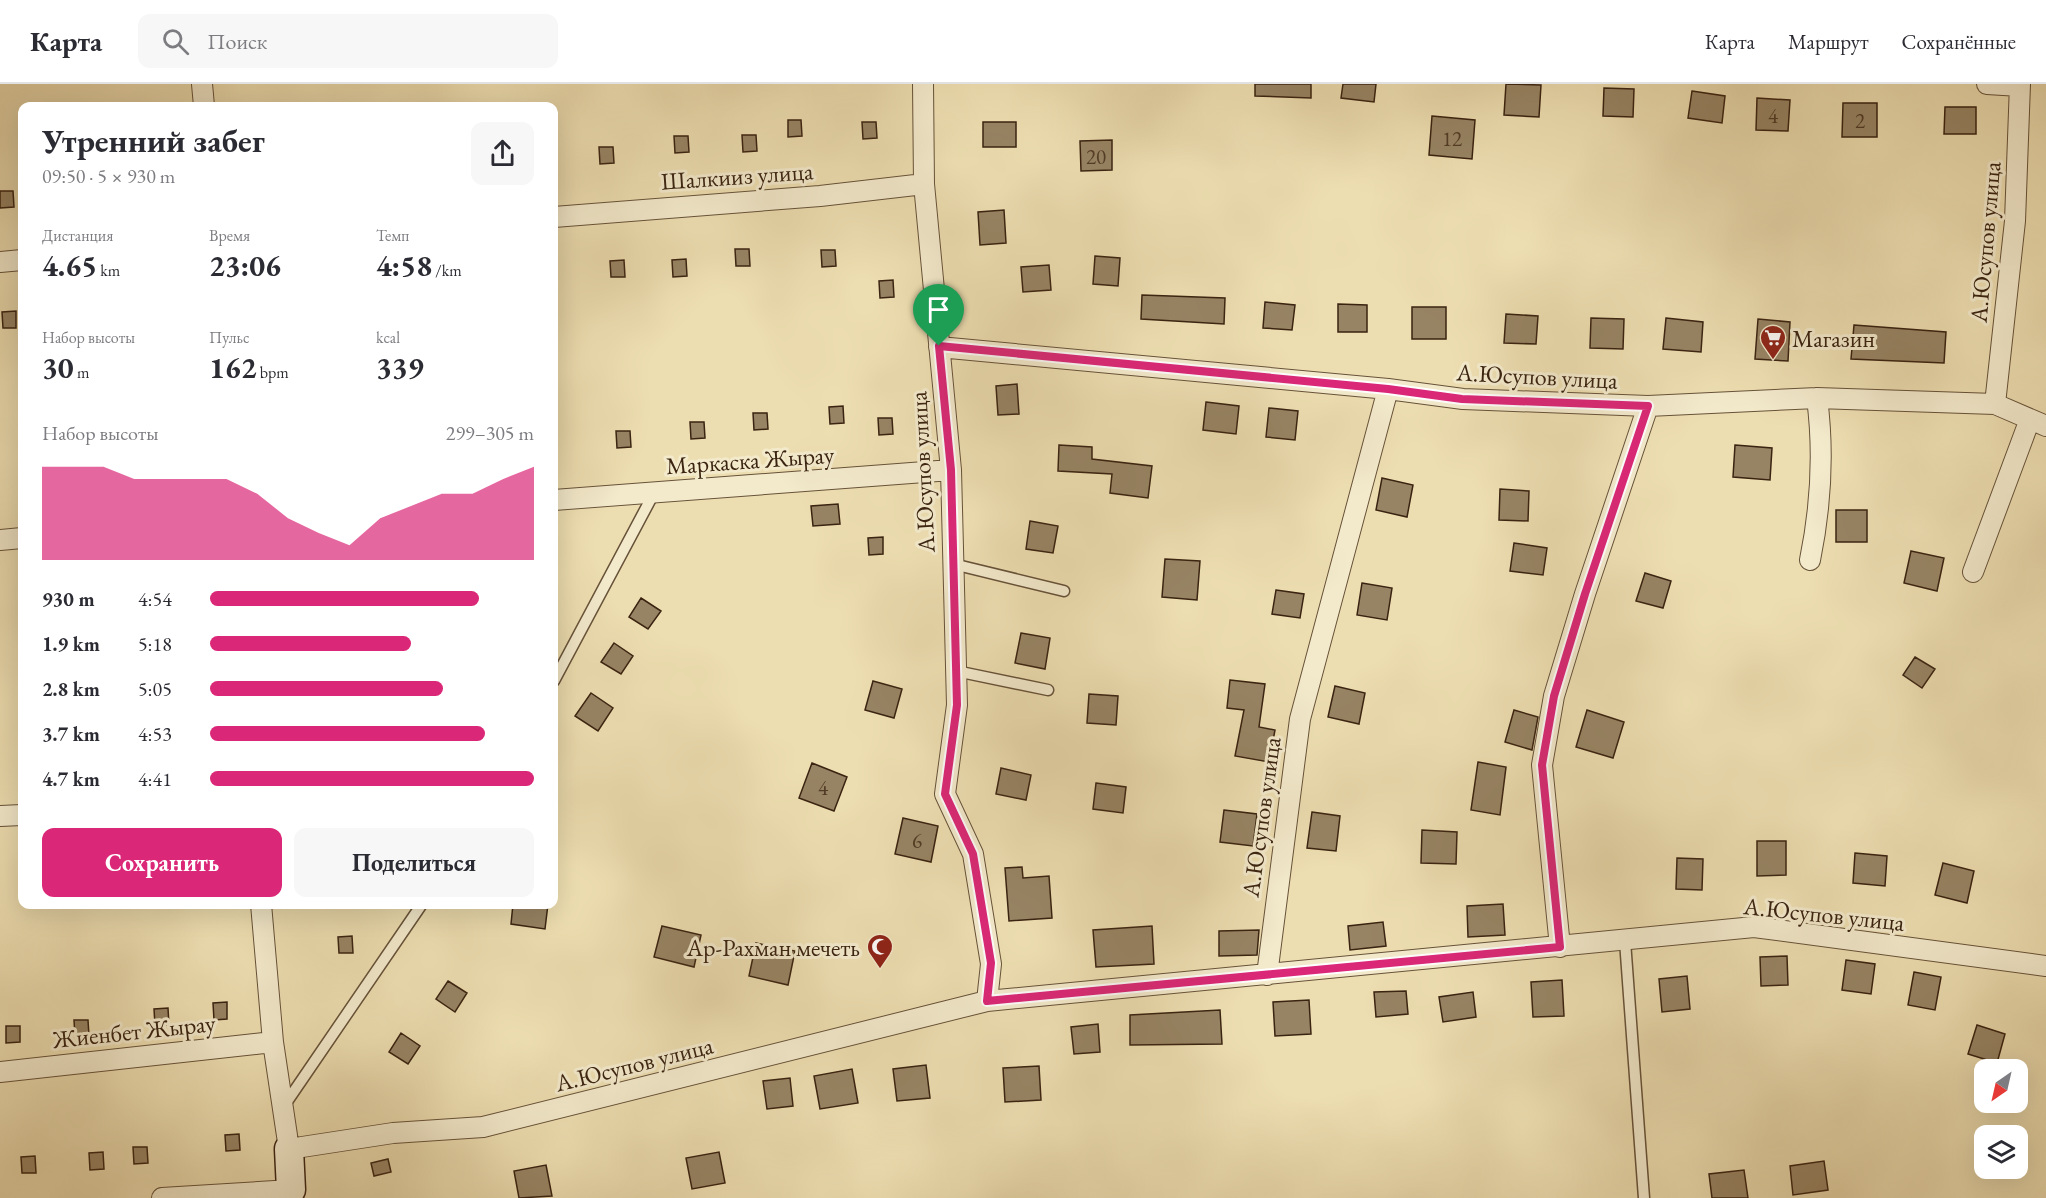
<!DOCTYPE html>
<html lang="ru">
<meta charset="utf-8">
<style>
:root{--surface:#fff;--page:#f7f7f7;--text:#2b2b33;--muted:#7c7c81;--line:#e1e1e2;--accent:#db2777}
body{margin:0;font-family:"EB Garamond",serif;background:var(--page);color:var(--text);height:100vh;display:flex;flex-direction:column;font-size:22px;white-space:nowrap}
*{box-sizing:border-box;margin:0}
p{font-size:20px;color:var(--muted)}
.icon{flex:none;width:33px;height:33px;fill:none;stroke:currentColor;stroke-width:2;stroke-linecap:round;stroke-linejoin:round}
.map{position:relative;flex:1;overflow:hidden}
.sheet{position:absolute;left:18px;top:18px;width:540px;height:807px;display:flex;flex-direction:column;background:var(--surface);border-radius:12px;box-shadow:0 6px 24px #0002}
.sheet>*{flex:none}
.needle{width:39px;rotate:214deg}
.tools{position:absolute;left:1974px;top:975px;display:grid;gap:12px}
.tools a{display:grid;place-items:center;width:54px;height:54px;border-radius:12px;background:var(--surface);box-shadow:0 6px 24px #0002;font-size:30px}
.pin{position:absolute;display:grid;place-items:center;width:51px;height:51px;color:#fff;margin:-62px -26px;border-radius:50% 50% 50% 0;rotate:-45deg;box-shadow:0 0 6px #0007}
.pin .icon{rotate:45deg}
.round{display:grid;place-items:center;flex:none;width:63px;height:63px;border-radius:12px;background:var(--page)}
.overview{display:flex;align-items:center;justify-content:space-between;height:102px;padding:0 24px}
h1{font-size:33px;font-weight:700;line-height:45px}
.figures{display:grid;grid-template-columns:repeat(3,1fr);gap:9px;height:102px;padding:6px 24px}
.figures div{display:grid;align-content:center}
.figures b{font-size:30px;font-weight:700}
.figures small{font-size:16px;font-weight:400}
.figures p{font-size:16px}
.chart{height:168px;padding:12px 24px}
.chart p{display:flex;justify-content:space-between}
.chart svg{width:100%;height:108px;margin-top:6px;fill:var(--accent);opacity:.7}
.primary-button{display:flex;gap:12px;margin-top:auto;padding:12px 24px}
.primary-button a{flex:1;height:69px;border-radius:12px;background:var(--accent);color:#fff;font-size:24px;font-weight:700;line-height:69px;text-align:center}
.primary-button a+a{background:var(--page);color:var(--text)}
ul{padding:0 24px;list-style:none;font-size:20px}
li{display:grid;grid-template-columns:96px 72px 1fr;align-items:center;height:45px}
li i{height:15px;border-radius:8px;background:var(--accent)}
header{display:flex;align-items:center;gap:36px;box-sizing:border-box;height:84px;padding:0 30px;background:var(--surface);border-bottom:2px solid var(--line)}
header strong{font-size:28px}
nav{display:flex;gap:33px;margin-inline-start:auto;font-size:21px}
.search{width:420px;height:54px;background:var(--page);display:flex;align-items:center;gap:15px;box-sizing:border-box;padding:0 21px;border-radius:12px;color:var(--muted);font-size:22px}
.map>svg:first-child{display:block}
.building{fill:#978464;stroke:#3a2311;stroke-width:1.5}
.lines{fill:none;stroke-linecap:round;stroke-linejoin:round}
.lane-casing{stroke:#675239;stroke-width:13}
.street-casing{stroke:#675239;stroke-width:22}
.secondary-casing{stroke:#3a2311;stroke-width:31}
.lane{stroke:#f3eacc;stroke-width:10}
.street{stroke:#f3eacc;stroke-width:20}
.secondary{stroke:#f3eacc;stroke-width:28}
.route-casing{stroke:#fff;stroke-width:12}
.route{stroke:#db2777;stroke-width:8}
.labels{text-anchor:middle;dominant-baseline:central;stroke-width:6;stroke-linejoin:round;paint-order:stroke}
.number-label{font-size:21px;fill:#513b26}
.street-label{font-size:24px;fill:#3a2311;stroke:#f3eacc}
.poi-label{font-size:24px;fill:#3a2311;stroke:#f3eacc;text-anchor:start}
</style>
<header>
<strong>Карта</strong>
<div class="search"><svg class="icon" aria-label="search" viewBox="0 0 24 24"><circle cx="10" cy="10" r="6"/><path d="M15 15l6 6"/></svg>Поиск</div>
<nav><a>Карта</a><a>Маршрут</a><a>Сохранённые</a></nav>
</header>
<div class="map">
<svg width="2046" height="1114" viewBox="0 0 2046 1114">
<rect width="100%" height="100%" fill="#eddeb1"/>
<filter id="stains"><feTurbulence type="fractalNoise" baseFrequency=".00333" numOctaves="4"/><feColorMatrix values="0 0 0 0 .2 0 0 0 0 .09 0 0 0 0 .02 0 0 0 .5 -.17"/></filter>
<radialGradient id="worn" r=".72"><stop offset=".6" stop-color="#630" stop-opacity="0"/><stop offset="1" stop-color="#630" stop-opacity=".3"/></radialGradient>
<path class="building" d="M1255,0H1311V14L1255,12Z
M1343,0H1376L1374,18L1341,14Z
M1506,0L1541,1L1539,33L1504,31Z
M1604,4L1634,5L1633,33L1603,32Z
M1692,7L1725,12L1722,39L1688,34Z
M1757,14L1790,16L1788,47L1756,46Z
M1843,19H1877V53H1842Z
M1945,23H1976V50H1944Z
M1432,32L1475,36L1472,75L1429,71Z
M788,36H801L802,52L788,53Z
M862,38H876L877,54L863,55Z
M983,38H1016V63H983Z
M742,51H756L757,67L743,68Z
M674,52H688L689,68L675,69Z
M1112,56V86L1081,87L1080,57Z
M599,63H613L614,79L600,80Z
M0,107H13L14,123L0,124Z
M1004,126L1006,159L980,161L978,128Z
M735,165H749L750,182H736Z
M821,166H835L836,182L822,183Z
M1095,172L1120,174L1118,202L1093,200Z
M686,175L687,192L673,193L672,176Z
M624,176L625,193H611L610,177Z
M1049,181L1051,206L1023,208L1021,183Z
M893,196L894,213L880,214L879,197Z
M1142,211L1225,214L1224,240L1141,235Z
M1265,218L1295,221L1292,246L1263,244Z
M1338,220L1367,221V248H1338Z
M1412,223H1446V255H1412Z
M16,227V244H3L2,228Z
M1506,230L1538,232L1536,260L1504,259Z
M1591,234L1624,235L1623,265L1590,264Z
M1666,234L1703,238L1701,268L1663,265Z
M1758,235L1790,238L1788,277L1755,275Z
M1854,241L1946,248L1944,279L1851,275Z
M1017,300L1019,330L998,331L996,302Z
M1206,318L1239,322L1236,350L1203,346Z
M843,322L844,339L830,340L829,323Z
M1269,324L1298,327L1295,356L1266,353Z
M753,329H767L768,345L754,346Z
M878,334H892L893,350L879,351Z
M690,338H704L705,354L691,355Z
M616,347H630L631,363L617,364Z
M1059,361L1092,363V375L1152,382L1148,414L1110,409L1112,390L1058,387Z
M1735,361L1772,364L1770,396L1733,393Z
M1382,394L1413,401L1407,433L1376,426Z
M1500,405L1529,407L1528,437L1499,436Z
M838,420L840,440L813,442L811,422Z
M1836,426H1867V458H1836Z
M1030,437L1058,442L1053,469L1026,465Z
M883,453V470L869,471L868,454Z
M1514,459L1547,464L1543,491L1510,487Z
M1911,467L1944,474L1937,507L1904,499Z
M1165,475L1200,477L1197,516L1162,513Z
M1645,489L1671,497L1663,524L1636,517Z
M1362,499L1392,504L1387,536L1357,531Z
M1276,506L1304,510L1300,534L1272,530Z
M641,514L661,527L648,545L629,533Z
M1021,549L1050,554L1045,585L1015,579Z
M614,559L633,572L621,590L601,578Z
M1915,573L1935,585L1922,604L1903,591Z
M1230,596L1265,600L1259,643L1275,646L1269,678L1235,672L1244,626L1227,624Z
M873,597L902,605L894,634L865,626Z
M1335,602L1365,609L1359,640L1328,633Z
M591,609L613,624L598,647L575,632Z
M1089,610L1118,612L1116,641L1087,639Z
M1514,626L1538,633L1532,666L1505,658Z
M1587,626L1624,638L1613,674L1576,663Z
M1478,678L1506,683L1500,731L1471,726Z
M812,679L847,693L834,727L799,714Z
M1001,684L1031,691L1026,716L996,710Z
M1096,699L1126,703L1123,729L1093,725Z
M1224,726L1257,730L1253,762L1220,758Z
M1312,728L1340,732L1336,767L1307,764Z
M903,734L938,742L931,778L895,770Z
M1422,746L1457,748L1456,780L1421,779Z
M1757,757H1786V791L1757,792Z
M1855,769L1887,772L1885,802L1853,799Z
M1677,774L1703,775L1702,806L1676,805Z
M1943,779L1974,787L1967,819L1935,811Z
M1022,783L1023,794L1049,792L1052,834L1009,837L1005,784Z
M513,820H548L545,845L511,840Z
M1503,820L1505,851L1468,853L1467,822Z
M1383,838L1386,862L1350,866L1348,842Z
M662,842L701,851L694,883L654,873Z
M1152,842L1154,880L1096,883L1093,846Z
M1259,846L1257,871L1219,872V847Z
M352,852L353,869H339L338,853Z
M756,859L795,867L788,901L749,892Z
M1787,872L1788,901L1761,902L1760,873Z
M1846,876L1875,880L1871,910L1842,906Z
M1914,888L1941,893L1935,926L1908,921Z
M1687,892L1690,925L1662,928L1659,895Z
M1562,896L1564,932L1533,933L1531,898Z
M448,897L467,909L455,928L436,915Z
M1406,907L1408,930L1376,933L1374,908Z
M1473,908L1476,933L1443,938L1439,913Z
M1309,916L1311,950L1275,952L1273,918Z
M227,918V935L214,936L213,919Z
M168,924L169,941H155L154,925Z
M1220,926L1222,960L1130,961V931Z
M74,936H88L89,952L75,953Z
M1098,940L1100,968L1074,970L1071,943Z
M1977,941L2005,950L1997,979L1968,970Z
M6,942H20V958L6,959Z
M401,949L420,962L408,980L389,968Z
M926,981L930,1014L897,1017L893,985Z
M1039,982L1041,1016L1005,1018L1003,984Z
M852,985L858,1019L820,1025L814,992Z
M790,994L793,1022L767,1025L763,997Z
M239,1050L240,1066L226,1067L225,1051Z
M133,1063H147L148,1079L134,1080Z
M103,1068L104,1085L90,1086L89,1069Z
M719,1068L725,1099L692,1105L686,1074Z
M35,1072L36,1089H22L21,1073Z
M388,1075L391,1088L374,1092L371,1079Z
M1824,1077L1828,1106L1793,1111L1790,1082Z
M546,1081L552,1112L519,1114L514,1087Z
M1744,1086L1748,1114H1712L1709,1090Z"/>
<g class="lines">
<defs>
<path id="lane" d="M953,480L1064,507
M956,587L1048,606
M554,597L654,409
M1625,857L1644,1114
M284,1022L422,820"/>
<path id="street" d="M202,0L204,22
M923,0L924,100L951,386L957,621L945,710L973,770L991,880L987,917
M1987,0L2020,2
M554,133L820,112L924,100
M0,178L22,176
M939,263L1388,305L1463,315L1648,322L1817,314L1995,320L2046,342
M1995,320L2015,137L2020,0
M554,416L951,386
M0,456L22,454
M1810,476C1821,422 1824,368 1817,314
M1973,488L2030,335
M0,732L22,731
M261,820L273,958L289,1065L393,1049L483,1043L987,917L1754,843L2046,882
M1560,863L1542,681L1554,612L1585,510L1648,322
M1267,891L1300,635L1388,305
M0,988L273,958
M162,1114L291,1106L292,1114"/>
<path id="secondary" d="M289,1065L291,1106"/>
</defs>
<use href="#lane" class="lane-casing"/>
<use href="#street" class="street-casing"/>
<use href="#secondary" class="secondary-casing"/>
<use href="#lane" class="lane"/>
<use href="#street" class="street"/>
<use href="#secondary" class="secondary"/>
</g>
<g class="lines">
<defs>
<path id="route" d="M939,262L1388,305L1462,315L1648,322L1585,510L1554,612L1542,681L1560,863L987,917L991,879L973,770L945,710L957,621L951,386Z"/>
</defs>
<use href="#route" class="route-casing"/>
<use href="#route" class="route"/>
</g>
<defs>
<symbol id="supermarket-pin" viewBox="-11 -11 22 30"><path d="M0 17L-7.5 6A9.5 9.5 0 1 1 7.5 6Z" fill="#8f2418" stroke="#f3eacc"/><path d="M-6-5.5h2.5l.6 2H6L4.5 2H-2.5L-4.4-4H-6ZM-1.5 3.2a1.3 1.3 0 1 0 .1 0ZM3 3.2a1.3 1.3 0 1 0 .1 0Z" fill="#fff"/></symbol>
<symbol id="mosque-pin" viewBox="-11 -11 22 30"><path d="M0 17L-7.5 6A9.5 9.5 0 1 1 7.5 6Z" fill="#8f2418" stroke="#f3eacc"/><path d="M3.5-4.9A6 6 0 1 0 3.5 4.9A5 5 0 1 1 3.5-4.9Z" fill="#fff"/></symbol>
</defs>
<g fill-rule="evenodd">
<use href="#supermarket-pin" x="1758" y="239" width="30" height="40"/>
<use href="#mosque-pin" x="865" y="848" width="30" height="40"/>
</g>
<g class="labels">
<g class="number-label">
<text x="1773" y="31">4</text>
<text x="1860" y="36">2</text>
<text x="1452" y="54">12</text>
<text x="1096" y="72">20</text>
<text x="823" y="703">4</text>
<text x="917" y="756">6</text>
</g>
<g class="street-label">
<text transform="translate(737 92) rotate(-4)">Шалкииз улица</text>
<text transform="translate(1985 158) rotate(-85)">А.Юсупов улица</text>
<text transform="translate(1537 292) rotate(3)">А.Юсупов улица</text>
<text transform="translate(750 376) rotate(-4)">Маркаска Жырау</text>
<text transform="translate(922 388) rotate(-93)">А.Юсупов улица</text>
<text transform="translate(1261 733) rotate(-82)">А.Юсупов улица</text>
<text transform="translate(1824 830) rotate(6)">А.Юсупов улица</text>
<text transform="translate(134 947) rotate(-6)">Жиенбет Жырау</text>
<text transform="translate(634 980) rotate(-14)">А.Юсупов улица</text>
</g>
<g class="poi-label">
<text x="1792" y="254">Магазин</text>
<text x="860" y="863" text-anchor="end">Ар-Рахман мечеть</text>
</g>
</g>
<rect width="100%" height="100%" filter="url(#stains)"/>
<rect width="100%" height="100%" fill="url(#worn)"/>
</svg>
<div class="tools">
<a><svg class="needle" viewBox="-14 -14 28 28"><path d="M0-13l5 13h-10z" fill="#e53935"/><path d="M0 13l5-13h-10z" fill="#7c7c81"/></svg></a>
<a><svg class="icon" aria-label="layers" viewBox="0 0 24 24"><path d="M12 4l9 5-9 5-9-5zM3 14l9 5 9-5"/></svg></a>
</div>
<div class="pin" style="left:939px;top:262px;background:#1e9e55"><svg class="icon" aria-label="arrive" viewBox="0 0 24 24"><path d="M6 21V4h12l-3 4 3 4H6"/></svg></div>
<section class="sheet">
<div class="overview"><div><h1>Утренний забег</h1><p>09:50 · 5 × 930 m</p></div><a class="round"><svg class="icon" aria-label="share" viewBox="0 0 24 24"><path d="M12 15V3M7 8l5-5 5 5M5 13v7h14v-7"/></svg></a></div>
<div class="figures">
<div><p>Дистанция</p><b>4.65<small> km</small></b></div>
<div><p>Время</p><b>23:06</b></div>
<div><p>Темп</p><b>4:58<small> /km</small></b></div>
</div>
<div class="figures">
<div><p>Набор высоты</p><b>30<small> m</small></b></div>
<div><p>Пульс</p><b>162<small> bpm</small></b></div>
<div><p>kcal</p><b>339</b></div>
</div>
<div class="chart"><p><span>Набор высоты</span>299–305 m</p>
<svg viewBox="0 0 160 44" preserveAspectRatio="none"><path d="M0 44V6L10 6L20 6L30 11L40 11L50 11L60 11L70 17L80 27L90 33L100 38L110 27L120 22L130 17L140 17L150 11L160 6V44z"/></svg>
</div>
<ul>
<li><b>930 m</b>4:54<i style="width:83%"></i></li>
<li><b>1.9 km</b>5:18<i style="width:62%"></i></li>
<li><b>2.8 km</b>5:05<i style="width:72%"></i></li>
<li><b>3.7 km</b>4:53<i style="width:85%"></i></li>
<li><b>4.7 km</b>4:41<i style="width:100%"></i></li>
</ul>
<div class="primary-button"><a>Сохранить</a><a>Поделиться</a></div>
</section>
</div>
